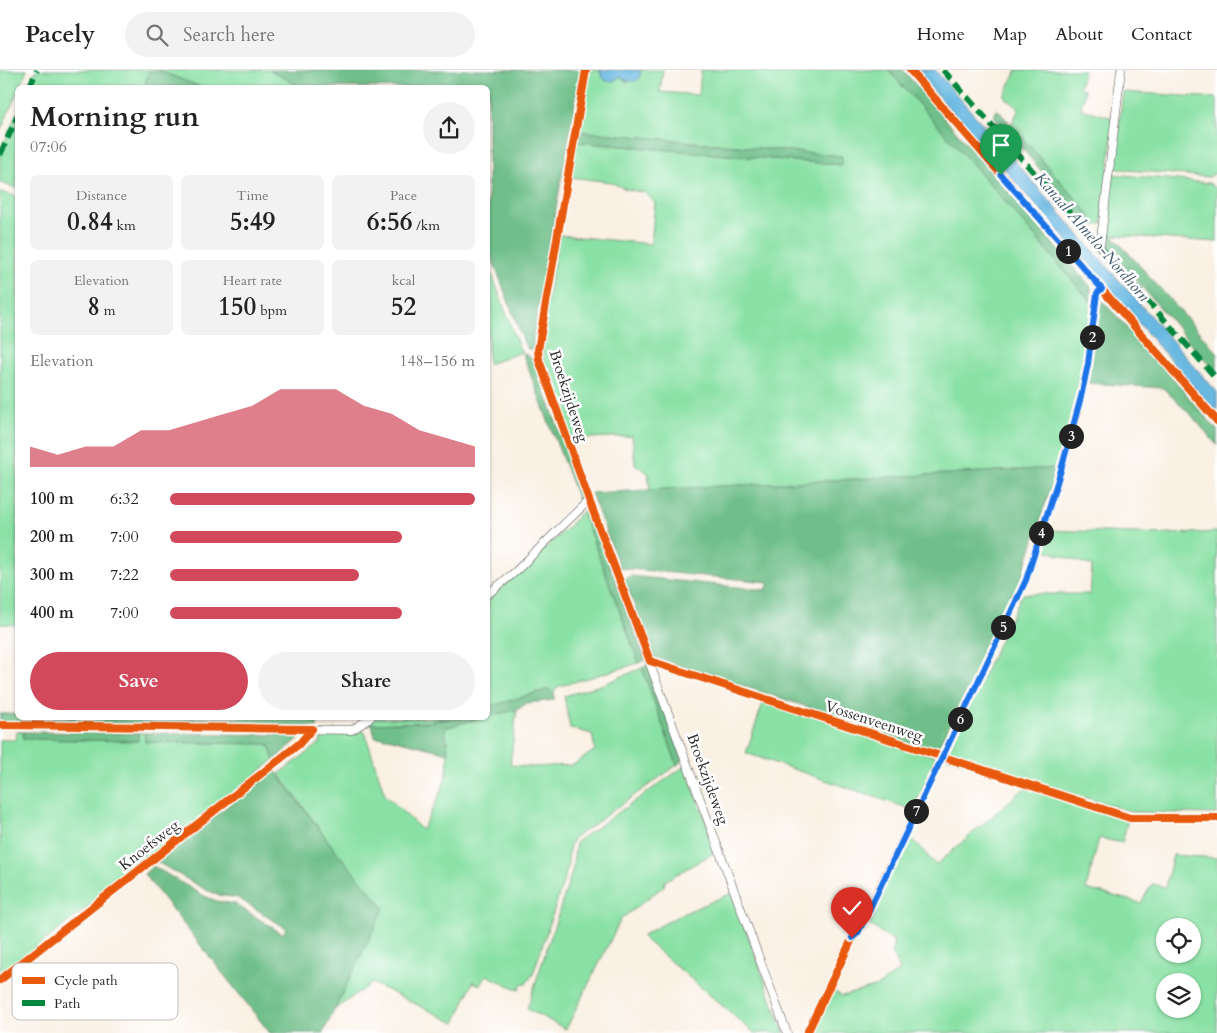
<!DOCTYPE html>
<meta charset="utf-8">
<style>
:root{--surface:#fff;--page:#f2f2f2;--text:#222;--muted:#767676;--line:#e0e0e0;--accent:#d1495b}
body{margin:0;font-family:Cardo,serif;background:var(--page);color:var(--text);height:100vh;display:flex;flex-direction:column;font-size:19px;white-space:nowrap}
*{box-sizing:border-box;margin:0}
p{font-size:16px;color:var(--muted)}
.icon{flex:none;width:28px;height:28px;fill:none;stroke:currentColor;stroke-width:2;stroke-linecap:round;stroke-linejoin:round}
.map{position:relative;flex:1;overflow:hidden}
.sheet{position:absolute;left:15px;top:15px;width:475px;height:635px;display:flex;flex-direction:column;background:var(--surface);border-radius:8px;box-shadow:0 1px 4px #0004}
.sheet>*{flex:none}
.tools{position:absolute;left:1156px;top:848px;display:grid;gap:10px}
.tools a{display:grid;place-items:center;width:45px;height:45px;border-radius:50%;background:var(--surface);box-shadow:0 1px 4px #0004;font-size:25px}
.pin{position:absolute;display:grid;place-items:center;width:42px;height:42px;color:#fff;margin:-51px -21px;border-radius:50% 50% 50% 0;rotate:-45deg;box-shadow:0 0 5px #0007}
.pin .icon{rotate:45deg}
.km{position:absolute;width:25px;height:25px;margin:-12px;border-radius:50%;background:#222;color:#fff;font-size:14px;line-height:25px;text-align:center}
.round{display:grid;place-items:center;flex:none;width:52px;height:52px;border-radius:26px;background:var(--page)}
.headline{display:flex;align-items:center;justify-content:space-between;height:85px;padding:0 15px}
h1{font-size:28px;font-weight:600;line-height:38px}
.metrics{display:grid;grid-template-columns:repeat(3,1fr);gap:8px;height:85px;padding:5px 15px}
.metrics div{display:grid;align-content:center;border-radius:8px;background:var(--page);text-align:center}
.metrics b{font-size:25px;font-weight:600}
.metrics small{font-size:14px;font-weight:400}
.metrics p{font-size:14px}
.chart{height:140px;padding:10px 15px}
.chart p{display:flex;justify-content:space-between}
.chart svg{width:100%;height:90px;margin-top:5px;fill:var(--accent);opacity:.7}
.action{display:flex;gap:10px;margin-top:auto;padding:10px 15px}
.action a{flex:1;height:58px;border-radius:30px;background:var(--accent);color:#fff;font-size:20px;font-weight:600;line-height:58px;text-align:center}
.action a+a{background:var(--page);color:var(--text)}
ul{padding:0 15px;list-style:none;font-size:16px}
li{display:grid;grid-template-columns:80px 60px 1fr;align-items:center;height:38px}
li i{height:12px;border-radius:6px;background:var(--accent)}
header{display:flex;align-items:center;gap:30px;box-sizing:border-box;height:70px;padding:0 25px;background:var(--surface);border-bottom:1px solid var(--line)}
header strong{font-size:24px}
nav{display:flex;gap:28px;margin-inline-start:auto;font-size:18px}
.search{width:350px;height:45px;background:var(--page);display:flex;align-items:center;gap:12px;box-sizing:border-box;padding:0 18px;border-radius:28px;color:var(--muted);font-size:19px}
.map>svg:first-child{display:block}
.green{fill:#8ae1a5;stroke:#5a8668;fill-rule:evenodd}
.forest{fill:#6fbf8a;stroke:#4d755a}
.water{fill:#67b8e2;stroke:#497286}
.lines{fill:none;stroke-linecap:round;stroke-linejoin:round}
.minor-casing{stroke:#4a4947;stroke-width:9}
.minor{stroke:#fff;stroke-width:8}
.quiet{stroke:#00873e;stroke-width:6;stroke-dasharray:12 6;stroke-linecap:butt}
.cycleway-casing{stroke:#fff;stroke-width:11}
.cycleway{stroke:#e8590c;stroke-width:8}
.route-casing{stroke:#fff;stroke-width:10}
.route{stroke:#1a73e8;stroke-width:6}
.labels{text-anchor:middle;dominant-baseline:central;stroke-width:5;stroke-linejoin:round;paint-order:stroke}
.street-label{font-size:15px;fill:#2b2b2b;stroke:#fff}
.water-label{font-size:16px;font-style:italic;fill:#405c6b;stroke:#fff}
.key{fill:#fff;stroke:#bfbfbf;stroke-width:1}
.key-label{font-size:14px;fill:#2b2b2b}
</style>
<header>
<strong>Pacely</strong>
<div class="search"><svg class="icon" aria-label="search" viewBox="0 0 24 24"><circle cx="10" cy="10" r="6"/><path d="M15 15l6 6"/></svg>Search here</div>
<nav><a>Home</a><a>Map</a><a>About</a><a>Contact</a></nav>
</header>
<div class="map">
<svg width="1217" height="963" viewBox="0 0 1217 963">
<rect width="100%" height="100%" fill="#fff"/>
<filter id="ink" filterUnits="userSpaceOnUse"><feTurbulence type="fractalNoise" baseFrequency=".02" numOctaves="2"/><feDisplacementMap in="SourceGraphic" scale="10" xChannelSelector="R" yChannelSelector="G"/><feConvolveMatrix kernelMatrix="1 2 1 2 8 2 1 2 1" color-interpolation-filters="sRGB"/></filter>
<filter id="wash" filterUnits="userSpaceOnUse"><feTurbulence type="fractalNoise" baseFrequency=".0096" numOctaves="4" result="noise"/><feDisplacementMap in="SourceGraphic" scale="20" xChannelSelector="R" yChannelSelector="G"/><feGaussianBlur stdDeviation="1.12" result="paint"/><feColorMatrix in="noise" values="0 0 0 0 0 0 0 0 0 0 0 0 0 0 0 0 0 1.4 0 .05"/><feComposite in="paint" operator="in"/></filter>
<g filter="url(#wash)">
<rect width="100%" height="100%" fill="#faf0e3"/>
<path class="green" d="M0,0H27L20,17L18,18L17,23L0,62Z
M36,0H150L144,17L28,18Z
M157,0H270L301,17H201Z
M588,0H600V3L613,11L620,7L627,12L641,3L640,0H663L660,22L699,25L701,0H888L984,107L1091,232C1087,292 1073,341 1057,398L650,420L648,403L635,394L632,366L571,369L543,295L541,266L559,165L651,174L655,133L646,123L626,119L610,112L570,107L576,72L842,95L841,86L578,61Z
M1017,0H1084L1079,17L1085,20L1081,39L1114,48L1102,154L1089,156L1090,145L1011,55L1019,39L1004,26Z
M1123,22L1217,28V102L1209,107L1128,100L1114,97Z
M17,42V118L0,113V83Z
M1113,104L1209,113L1217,119V172L1112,165L1106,158Z
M0,122L18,127L17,555L0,554Z
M488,194L518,275L522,282L488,294Z
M582,441L639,593L560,616L555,619L554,624L549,619L488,637V531L569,456Z
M1044,460L1167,464L1217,462V744L1134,742L945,686L1022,524H1090L1092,496L1038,478Z
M642,598L677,695L573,769C568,777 568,788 568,797L533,904L526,914L521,915L519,920L486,905L480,915L473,912L455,953L372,913L334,940L384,838L335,780L279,704L321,672L320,664H356L364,660L385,725L422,760C431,741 443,722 447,702C449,687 447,673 445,658L481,648H488V646L517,640L510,695L531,697L573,695L595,680L592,664L570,658L564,626L604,614Z
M764,630L937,687L913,740L746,683Z
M375,648H450L428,652L369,654Z
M17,661L23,662L24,669L138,671V663H145V672L264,674L269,675L274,690L0,906V670H16Z
M685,696L717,781L665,811L664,816L621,849L566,959L527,939L572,802L576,772Z
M1026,717L1128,749L1122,773L1099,768L1086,819L1141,833L1152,814L1165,817L1173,785L1217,788V963H812L832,920L842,926L878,916L900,900L892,884L894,871L865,852L908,764L936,795ZM1165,856H1192V884H1165ZM1165,911H1192V939H1165Z
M732,823L784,963H754L641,866L682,844Z"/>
<path class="forest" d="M150,0H157L201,17H144Z
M270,0H581L533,266V280L528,279L524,273L488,177V18L301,17Z
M888,0H903L1091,217V232L984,107Z
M997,39L1090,145L1089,156L994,46Z
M578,61L842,86V95L576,72Z
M1106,158L1217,282V300L1212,297L1206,291L1105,174Z
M1098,226L1151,283L1217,360V375L1192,346L1163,318L1088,313Z
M522,282L532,289L576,404L584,430L580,435Z
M1057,398L1022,507L988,580L936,683L820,641L654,587L625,511L626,508L631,506L766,520L769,512L620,498L591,423Z
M589,440L645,589L644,591L639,593L582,441Z
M646,596H650L683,690L677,695L642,598Z
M549,619L554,624V630L527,633L517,640L488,646V637Z
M0,644H17L18,648H315L318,657L0,652Z
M450,648H481L445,658L448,683L388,668L375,667L372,654L428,652Z
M23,662L138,663V671L23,669Z
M145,663L303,665L274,690L269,675L264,674L145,672Z
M274,699L335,780L384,838L323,963H270L144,804L153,796L204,826L217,831L235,834L283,864L286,858L238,828L219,825L206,820L157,792Z"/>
<path class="water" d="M600,0H640C642,15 629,13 620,7L613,11H606L602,7Z
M915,0H935L1217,322V341L1195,319L1099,207Z"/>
</g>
<g filter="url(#ink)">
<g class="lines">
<defs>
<path id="minor" d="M586,0L538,280L539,290L589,430L787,963
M1100,177L1121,0
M488,524L515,502L589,430
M650,591L1130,748H1177
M0,655L352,660L370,648
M0,910L299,674L312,659
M807,963L852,869"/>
</defs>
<use href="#minor" class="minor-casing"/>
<use href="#minor" class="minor"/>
<path class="quiet" d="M943,0L1217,309
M29,18L37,0
M0,85L18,45"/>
<defs>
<path id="cycleway" d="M586,0L538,280L539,290L589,430L650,591L1130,748H1217
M910,0L1217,351
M0,655L312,659
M0,910L299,674L312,659
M807,963L852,869L857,863L942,688L1026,510L1061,400L1081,327L1088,294L1097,223L1102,219"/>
</defs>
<use href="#cycleway" class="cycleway-casing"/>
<use href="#cycleway" class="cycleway"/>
</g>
</g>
<g class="lines" filter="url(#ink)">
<defs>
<path id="route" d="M852,868L858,863L942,688L1026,510L1061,400L1081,327L1088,294L1097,223L1102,219L1001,105"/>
</defs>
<use href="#route" class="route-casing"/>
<use href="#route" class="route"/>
</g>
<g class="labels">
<g class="street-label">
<text transform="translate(569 326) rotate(72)">Broekzijdeweg</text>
<text transform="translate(874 651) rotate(18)">Vossenveenweg</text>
<text transform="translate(708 709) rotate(70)">Broekzijdeweg</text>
<text transform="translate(149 775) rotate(-38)">Knoefsweg</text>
</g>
<g class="water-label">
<text transform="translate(1092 167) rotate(49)">Kanaal Almelo-Nordhorn</text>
</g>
</g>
<rect x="12" y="893" width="166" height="57" rx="8" class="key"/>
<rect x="22" y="907" width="23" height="7" fill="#e8590c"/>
<rect x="22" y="930" width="23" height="6" fill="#00873e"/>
<g class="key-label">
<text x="54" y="915">Cycle path</text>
<text x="54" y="938">Path</text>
</g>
</svg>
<div class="tools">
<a><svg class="icon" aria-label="locate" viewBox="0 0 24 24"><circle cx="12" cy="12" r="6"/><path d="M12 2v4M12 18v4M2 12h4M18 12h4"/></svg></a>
<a><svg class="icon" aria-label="layers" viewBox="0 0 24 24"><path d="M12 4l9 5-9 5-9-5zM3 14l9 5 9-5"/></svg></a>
</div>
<div class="pin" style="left:1001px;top:105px;background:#1e9e55"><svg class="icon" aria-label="arrive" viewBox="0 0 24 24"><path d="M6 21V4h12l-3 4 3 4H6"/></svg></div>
<div class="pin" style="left:852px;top:868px;background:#d93025"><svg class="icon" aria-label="check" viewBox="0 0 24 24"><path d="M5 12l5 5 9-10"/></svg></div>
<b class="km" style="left:1068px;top:181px">1</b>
<b class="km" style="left:1092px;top:267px">2</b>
<b class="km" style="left:1071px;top:366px">3</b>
<b class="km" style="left:1041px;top:463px">4</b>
<b class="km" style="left:1003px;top:557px">5</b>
<b class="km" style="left:960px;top:649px">6</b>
<b class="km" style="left:916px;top:741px">7</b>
<section class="sheet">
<div class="headline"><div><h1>Morning run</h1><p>07:06</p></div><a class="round"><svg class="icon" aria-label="share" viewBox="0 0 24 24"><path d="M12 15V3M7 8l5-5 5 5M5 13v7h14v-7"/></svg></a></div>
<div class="metrics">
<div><p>Distance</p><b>0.84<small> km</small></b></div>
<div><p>Time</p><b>5:49</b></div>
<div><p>Pace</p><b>6:56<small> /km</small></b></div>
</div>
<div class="metrics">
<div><p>Elevation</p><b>8<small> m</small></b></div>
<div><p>Heart rate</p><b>150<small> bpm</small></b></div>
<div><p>kcal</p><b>52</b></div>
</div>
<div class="chart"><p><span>Elevation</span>148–156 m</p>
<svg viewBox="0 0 160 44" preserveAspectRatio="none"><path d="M0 44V34L10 38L20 34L30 34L40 26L50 26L60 22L70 18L80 14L90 6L100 6L110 6L120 14L130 18L140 26L150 30L160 34V44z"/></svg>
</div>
<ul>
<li><b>100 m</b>6:32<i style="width:100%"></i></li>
<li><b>200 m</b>7:00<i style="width:76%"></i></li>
<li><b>300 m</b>7:22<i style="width:62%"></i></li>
<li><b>400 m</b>7:00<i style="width:76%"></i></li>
</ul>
<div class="action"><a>Save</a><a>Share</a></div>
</section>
</div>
